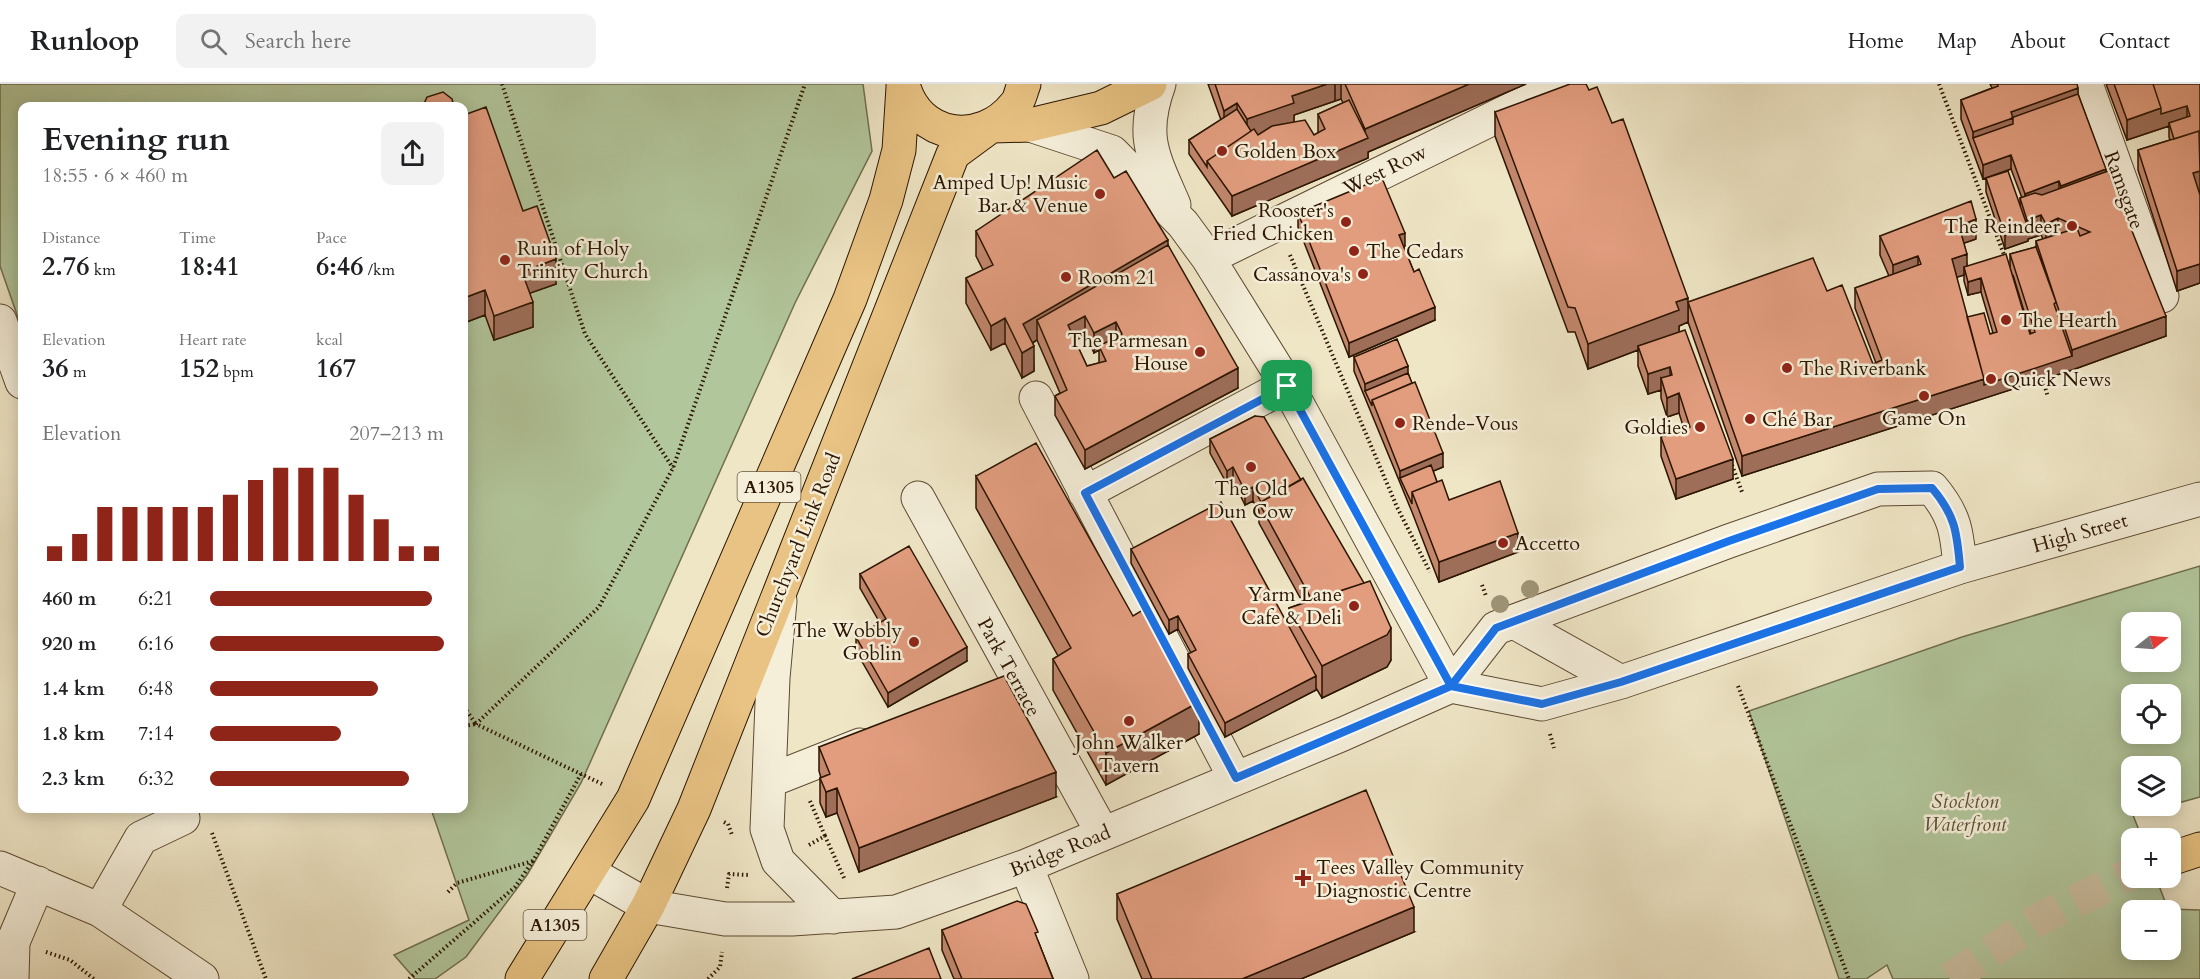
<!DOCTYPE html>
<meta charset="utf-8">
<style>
:root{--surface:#fff;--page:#f2f2f2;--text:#202124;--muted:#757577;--line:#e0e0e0;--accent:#8f2418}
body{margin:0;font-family:Cardo,serif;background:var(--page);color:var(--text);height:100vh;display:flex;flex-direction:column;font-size:22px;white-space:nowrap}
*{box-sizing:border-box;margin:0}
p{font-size:20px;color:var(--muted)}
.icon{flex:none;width:33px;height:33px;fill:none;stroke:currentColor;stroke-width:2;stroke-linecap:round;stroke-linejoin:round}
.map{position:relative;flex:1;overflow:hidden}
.side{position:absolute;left:18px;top:18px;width:450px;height:711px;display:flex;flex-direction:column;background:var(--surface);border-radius:12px;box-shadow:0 3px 15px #0003}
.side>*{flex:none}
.needle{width:39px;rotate:73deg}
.tools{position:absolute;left:2121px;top:528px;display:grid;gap:12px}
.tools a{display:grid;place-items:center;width:60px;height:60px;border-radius:12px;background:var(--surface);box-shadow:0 3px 15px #0003;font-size:30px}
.pin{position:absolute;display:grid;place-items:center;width:51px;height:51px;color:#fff;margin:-26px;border-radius:12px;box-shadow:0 3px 9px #0006}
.round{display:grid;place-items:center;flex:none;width:63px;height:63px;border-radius:12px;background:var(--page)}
.summary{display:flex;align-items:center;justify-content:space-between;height:102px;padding:0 24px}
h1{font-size:33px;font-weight:800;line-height:45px}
.stats{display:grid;grid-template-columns:repeat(3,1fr);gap:9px;height:102px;padding:6px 24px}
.stats div{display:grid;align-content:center}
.stats b{font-size:26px;font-weight:800}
.stats small{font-size:16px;font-weight:400}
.stats p{font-size:16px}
.chart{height:168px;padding:12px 24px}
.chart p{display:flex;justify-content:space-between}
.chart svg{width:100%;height:108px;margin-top:6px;stroke:var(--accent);stroke-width:6}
ul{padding:0 24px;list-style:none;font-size:20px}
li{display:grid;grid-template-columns:96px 72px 1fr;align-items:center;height:45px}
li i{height:15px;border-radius:8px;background:var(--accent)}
header{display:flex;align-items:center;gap:36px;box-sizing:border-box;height:84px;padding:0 30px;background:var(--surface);border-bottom:2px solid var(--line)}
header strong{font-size:28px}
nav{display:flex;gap:33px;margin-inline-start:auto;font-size:21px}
.search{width:420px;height:54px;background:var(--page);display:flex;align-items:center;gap:15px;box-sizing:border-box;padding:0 21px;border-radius:12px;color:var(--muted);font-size:22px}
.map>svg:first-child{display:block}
.green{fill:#b2c69b;stroke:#6f6e4e;stroke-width:1.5;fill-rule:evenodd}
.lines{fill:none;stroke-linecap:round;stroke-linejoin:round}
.major-tunnel{stroke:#c8bc9e;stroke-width:33;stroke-dasharray:33 16;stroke-linecap:butt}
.minor-casing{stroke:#5d4932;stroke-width:35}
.major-casing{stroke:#2c1500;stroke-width:35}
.path{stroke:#2c1500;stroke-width:4;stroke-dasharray:1.5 3;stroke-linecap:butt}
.minor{stroke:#f5efda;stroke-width:33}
.major{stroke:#e8c383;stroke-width:33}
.tree{fill:#9e9577}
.wall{fill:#c2876d;stroke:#2c1500;stroke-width:1.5;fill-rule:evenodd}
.shaded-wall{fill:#9e6e59;stroke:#2c1500;stroke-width:1.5}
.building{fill:#e29d7f;stroke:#2c1500;stroke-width:1.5;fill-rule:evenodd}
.route-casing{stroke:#fff;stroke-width:12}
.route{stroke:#1a73e8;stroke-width:8}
.poi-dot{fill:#8f2418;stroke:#f5efda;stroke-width:2}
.labels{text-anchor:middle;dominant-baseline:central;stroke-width:5;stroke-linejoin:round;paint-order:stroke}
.shield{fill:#f5efda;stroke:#685641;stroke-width:1.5}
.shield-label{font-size:18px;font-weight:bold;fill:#2c1500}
.poi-label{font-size:20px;fill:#2c1500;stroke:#f5efda;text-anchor:start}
.street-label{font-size:20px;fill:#2c1500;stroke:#f5efda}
.park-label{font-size:20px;font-style:italic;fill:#5b5336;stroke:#f5efda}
</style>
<header>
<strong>Runloop</strong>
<div class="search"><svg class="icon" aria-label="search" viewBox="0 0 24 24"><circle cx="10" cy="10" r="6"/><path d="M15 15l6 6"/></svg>Search here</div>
<nav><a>Home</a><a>Map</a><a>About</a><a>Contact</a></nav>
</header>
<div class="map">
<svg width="2200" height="895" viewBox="0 0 2200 895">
<rect width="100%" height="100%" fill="#efe6c6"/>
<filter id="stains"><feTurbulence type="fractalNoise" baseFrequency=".00333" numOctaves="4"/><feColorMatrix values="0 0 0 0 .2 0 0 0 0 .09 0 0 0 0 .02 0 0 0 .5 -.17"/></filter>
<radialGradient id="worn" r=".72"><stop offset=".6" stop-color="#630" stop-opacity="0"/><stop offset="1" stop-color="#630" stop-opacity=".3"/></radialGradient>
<path class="green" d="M0,0H863L872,67L795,219L581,699L527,791L466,873L435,895H415L394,871L469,836L431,725L464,724V22H22V245L0,182Z
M2200,482V713L2171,721L2170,682H2132V722H2168L2133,731L2142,754H2132V794H2156L2168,825L2200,826V895H1893L1887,881L1866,895H1839L1749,627L1962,553ZM2132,538H2170V578H2132ZM2132,610H2170V650H2132ZM2132,826H2170V866H2132Z"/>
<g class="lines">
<path class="major-tunnel" d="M1950,895L2038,836L2132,789"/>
<defs>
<path id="minor" d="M1159,0C1140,53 1153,72 1174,121
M2086,0L2162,212
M1030,41L1112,68L1183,140L1208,174L1287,301L1451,602
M1208,174L1563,0
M0,237L22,298
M1036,314L1235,694
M1085,409L1287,301
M918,414L1103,750
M780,517L773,594L767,745L778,777L833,833
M1514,538L1621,598
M1451,602L1542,620L1621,598L1960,483L2200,415
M769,697L860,661
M1026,782L1072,895
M0,784L100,826L202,895
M590,789L648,822L725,835H792L896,828L1026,782L1343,650L1451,602L1496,544L1729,457L1878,405L1932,404C1955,431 1957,448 1960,483
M100,826L141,754L183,734
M12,895L13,858L38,799"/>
<path id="major" d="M903,0C917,55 981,64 1015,21C1020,16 1021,7 1024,0
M993,42L1030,41L1101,24L1150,0
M2170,775L2200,765
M522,895L633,715L850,215L886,116L899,66L903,3
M606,895L648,822L694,725L953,70L987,45"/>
</defs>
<use href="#minor" class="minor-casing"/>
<use href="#major" class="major-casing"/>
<path class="path" d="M502,0L585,250L673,384
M1939,0L2006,176
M1290,171L1397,423L1430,488
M2043,296L2048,313
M1732,381L1742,408
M1482,501L1486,512
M1738,602L1849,895
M464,623L476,640L464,642
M1550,650L1554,664
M602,700L476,640L599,523L673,384L805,0
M810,717L825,752
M724,738L728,740L732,751
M212,749L266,895
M809,761L825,752L844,794
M727,804L729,790L749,791
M448,808L457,799L533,777
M46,868L70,876L94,895
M409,895L515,803L533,777L581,690
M708,895L720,883L722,868"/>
<use href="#minor" class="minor"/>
<use href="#major" class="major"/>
</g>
<g class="tree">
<circle cx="1530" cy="505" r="9"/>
<circle cx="1500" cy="520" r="9"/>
</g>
<path class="wall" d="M1208,0H1526L1368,68V74L1232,132L1189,70V56L1221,36ZM1341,15L1343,19L1318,30V49L1314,51L1294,38V31Z
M1990,0H2077L2078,10L2166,252L2072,286L1742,392L1688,238V218L1827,207L1873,280L1876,279L1855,224V204L1889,192L1880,171V152L1976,155L1964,159L1967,182L2010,183V170L2036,163V157L2043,155L2041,151L2028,155V157L2005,165L1986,108V94L2020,121V114H2022L2011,85L1983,95L1961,35V16L1992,4ZM1964,191V197L1968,211L1981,208L1993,249L1990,250L1967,233L1956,193ZM2013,191L2031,250H2030Z
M2106,0H2200V107H2199L2200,111V199L2177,207L2138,86V66L2170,56L2169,53V42L2127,56Z
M1495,28L1688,238L1679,242V248L1733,395L1676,415L1661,372V353L1684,345L1679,329L1667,333L1661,314V306L1648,310L1638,282V266L1588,285L1575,248H1568L1495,52Z
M1114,94L1168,161L1238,304L1085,385L1055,331V312L1060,309L1037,256L1033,259L1034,287L1022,294L1005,259L991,266L966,219V194L983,186L976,172V147ZM1085,251L1094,269L1099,266V279L1087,282L1075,257Z
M523,127L556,200L530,209L533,243L494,256L485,231L464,239Z
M1298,129L1405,162L1404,163L1414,188L1435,236L1349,273L1298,143Z
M1354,273L1408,289L1443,383L1433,387L1437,398L1449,416L1518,468L1439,498L1412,428L1354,287Z
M1255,332L1391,576L1387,583L1322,614L1316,604V606L1225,653L1188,584V570L1191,569L1178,545L1169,550L1131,479V465L1289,541V524L1303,519L1259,439V427L1253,417L1245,421L1233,397L1227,400L1210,369V355Z
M976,392L1199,650L1106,701L1053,606V575L1058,572L976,424Z
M860,490L967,577L888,623L856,567V553L880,539L860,504Z
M819,663L1056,713L859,788L837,729L826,733L820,719V694H821L819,687Z
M1117,810L1414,848L1301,895H1142L1117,835Z
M942,846L1038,857L1053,895H954L942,866Z"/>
<path class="shaded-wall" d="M1327,0H1335V17L1294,31V39L1247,55V35L1292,12Z
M1335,0H1341V15L1335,17Z
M1469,0H1526L1368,68V74L1232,132V112L1365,55V45Z
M2078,4V24L1973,54V48L2011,28Z
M1237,19V39L1224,47V27Z
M2187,22V36L2169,39V42L2127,56V36L2161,24Z
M2011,71V85L1983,95V81Z
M2106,85V99L2061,116V102Z
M2200,87V107L2193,109V89Z
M2059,97V110L2025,123V110Z
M2041,131V151L2028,155V157L2005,165V151L2027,144V136Z
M2058,134V154L2046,160V140Z
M1976,135V155L1959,161V142Z
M1405,149V162L1399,165V151Z
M1168,156V181L1037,236V256L1023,264V240Z
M1967,170V190L1964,183V191L1952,195V175Z
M1918,172V191L1893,201V181Z
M556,175V200L522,212V188Z
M2200,180V199L2177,207V187Z
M1981,194V208L1968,211V198Z
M485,206V231L464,239V214Z
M1688,214V238L1679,242V251L1638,262V266L1588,285V260L1676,218Z
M533,218V243L494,256V232Z
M1435,223V236L1349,273V259Z
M1085,232V251L1068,260V241Z
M2166,232V252L2072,286L1742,392V372L1984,295L2072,272V266Z
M1005,234V259L991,266V242Z
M1116,238V257L1099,262V266L1094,269V249Z
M1034,262V287L1022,294V269Z
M1408,282V296L1365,307V300Z
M1670,283V303L1661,294V306L1648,310V290Z
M1238,284V304L1085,385V366Z
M1679,309V329L1667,333V314Z
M1443,369V383L1403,400L1400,394V387Z
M1733,375V395L1676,415V395Z
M1233,383V397L1227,400V387Z
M1253,403V417L1245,421V407Z
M1518,449V468L1439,498V478Z
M1178,532V545L1169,550V536Z
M1391,544V576L1387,583L1322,614V582Z
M967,563V577L888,623V609Z
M1316,592V606L1225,653V639Z
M1199,618V650L1106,701V669Z
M1056,688V713L859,788V764Z
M837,704V729L826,733V708Z
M1414,823V848L1301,895H1242Z"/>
<path class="building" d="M1215,0H1327L1292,12L1294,19L1247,35L1237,19L1224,27Z
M1345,0H1469L1365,45Z
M1570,0H1586L1589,6L1597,3L1612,39L1623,35L1688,214L1676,218L1679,226L1588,260L1575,224L1568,223L1495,28Z
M1997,0H2077L2078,4L2011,28L2013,34L1973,48L1961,16L1998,2Z
M2114,0H2153L2161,24L2127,36Z
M2153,0H2200V49L2199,47L2174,55L2169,39L2190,32L2187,22L2161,30V24Z
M443,8L452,15L454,22H423L427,13Z
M2078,10L2106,85L2061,102L2059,97L2025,110L2011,71L1983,81L1973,54L2013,40V34H2011Z
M1349,16L1368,54L1232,112L1207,77L1254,45L1258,51L1272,42L1305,36L1314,51L1325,45L1318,30Z
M486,23L523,127L537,122L556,175L522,188L533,218L494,232L485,206L464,214V31Z
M1237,25L1251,47L1207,77V83L1189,56Z
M2199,47L2200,87L2193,89L2200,111V180L2177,187L2138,66Z
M1097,66L1114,94L1126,87L1168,156L1023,240L1034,262L1022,269L1005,234L991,242L966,194L993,181L976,147Z
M2008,87L2028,144L2005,151L1986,94Z
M2108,87L2166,232L2072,266L2036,157L2077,144L2080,152L2090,148L2058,134L2046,140L2041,131L2027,136L2020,114L2035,109L2042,111Z
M1382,94L1405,149L1399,151L1414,188L1419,185L1435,223L1349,259L1298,129Z
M1971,117L1976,135L1959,142L1967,170L1952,175L1984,295L1742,372L1688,218L1813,174L1827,207L1842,201L1873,280L1882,276L1855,204L1921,180L1918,172L1893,181L1880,152Z
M1168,161L1238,284L1085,366L1055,312L1067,306L1037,236ZM1085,232L1094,249L1116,238L1122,250L1099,262L1106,277L1087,282L1068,241Z
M2036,163L2056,218L2054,220L2072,272L1984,301V295L1967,233L1984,229L1990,250L1997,248L1981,194L1968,198L1964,183L2006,170L2030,250L2035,248L2010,170Z
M1685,246L1733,375L1676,395L1661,353L1690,343L1679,309L1667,314L1661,294L1672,291L1670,283L1648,290L1638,262Z
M1397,255L1408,282L1365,300L1354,273Z
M1408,289L1412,299L1372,316V322L1365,307Z
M1415,298L1443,369L1400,387L1372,316Z
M1255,332L1264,333L1301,396L1261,418L1253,403L1245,407L1233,383L1227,387L1210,355Z
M1036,359L1133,532L1146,524L1199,618L1106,669L1053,575L1071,564L976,392Z
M1431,381L1437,398L1412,408V420L1400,394Z
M1303,394L1364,499L1312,516L1259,419Z
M1442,396L1449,416L1500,397L1518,449L1439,478L1412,408Z
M1221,418L1316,592L1225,639L1188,570L1196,566L1178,532L1169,536L1131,465Z
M909,462L967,563L888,609L856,553L886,535L860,490Z
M1370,497L1391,544L1387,551L1322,582L1289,524Z
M1004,592L1056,688L859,764L837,704L826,708L820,694L830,690L819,663Z
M1366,706L1414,823L1242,895H1152L1117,810Z
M1017,817L1026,820L1038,848L1035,849L1053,895H962L942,846Z
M929,864L941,895H852Z"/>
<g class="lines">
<defs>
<path id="route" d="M1287,302L1085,409L1236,694L1451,602L1542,620L1621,598L1960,483C1957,448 1955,431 1932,404L1878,405L1729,457L1496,544L1451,602L1287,302"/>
</defs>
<use href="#route" class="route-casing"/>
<use href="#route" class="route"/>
</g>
<g class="poi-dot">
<circle cx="1222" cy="67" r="6"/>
<circle cx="1100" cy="110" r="6"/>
<circle cx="1346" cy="138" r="6"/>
<circle cx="2072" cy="142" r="6"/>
<circle cx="1354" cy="167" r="6"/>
<circle cx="505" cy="176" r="6"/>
<circle cx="1363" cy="190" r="6"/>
<circle cx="1066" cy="193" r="6"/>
<circle cx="2006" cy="236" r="6"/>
<circle cx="1200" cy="268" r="6"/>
<circle cx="1787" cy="284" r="6"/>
<circle cx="1991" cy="295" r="6"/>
<circle cx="1924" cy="312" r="6"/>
<circle cx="1750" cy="335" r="6"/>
<circle cx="1400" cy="339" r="6"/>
<circle cx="1700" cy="343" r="6"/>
<circle cx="1251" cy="383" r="6"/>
<circle cx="1503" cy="459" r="6"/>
<circle cx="1354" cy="522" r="6"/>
<circle cx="914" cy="558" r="6"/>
<circle cx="1129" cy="637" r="6"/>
<path d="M1300 785h6v6h6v6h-6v6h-6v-6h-6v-6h6z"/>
</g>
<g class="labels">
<g class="shield">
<rect x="737.5" y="388" width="63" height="30" rx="4.5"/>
<rect x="523.5" y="826" width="63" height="30" rx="4.5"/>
</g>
<g class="shield-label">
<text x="769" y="403">A1305</text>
<text x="555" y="841">A1305</text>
</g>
<g class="poi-label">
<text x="1234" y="67">Golden Box</text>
<text x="1088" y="98" text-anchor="end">Amped Up! Music<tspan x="1088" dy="23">Bar &amp; Venue</tspan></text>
<text x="1334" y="126" text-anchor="end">Rooster's<tspan x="1334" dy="23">Fried Chicken</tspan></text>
<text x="2060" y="142" text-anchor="end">The Reindeer</text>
<text x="517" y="164">Ruin of Holy<tspan x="517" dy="23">Trinity Church</tspan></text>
<text x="1366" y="167">The Cedars</text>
<text x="1351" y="190" text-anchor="end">Cassanova's</text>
<text x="1078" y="193">Room 21</text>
<text x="2018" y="236">The Hearth</text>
<text x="1188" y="256" text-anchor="end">The Parmesan<tspan x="1188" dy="23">House</tspan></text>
<text x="1799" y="284">The Riverbank</text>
<text x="2003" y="295">Quick News</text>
<text x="1924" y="334" text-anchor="middle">Game On</text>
<text x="1762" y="335">Ché Bar</text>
<text x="1412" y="339">Rende-Vous</text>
<text x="1688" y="343" text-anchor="end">Goldies</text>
<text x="1251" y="404" text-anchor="middle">The Old<tspan x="1251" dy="23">Dun Cow</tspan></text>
<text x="1515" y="459">Accetto</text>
<text x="1342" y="510" text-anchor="end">Yarm Lane<tspan x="1342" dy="23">Cafe &amp; Deli</tspan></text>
<text x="902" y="546" text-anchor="end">The Wobbly<tspan x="902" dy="23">Goblin</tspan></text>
<text x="1129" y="658" text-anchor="middle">John Walker<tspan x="1129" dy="23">Tavern</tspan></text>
<text x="1316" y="783">Tees Valley Community<tspan x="1316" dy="23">Diagnostic Centre</tspan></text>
</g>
<g class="street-label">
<text transform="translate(1385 86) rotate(-26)">West Row</text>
<text transform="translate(2124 106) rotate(70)">Ramsgate</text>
<text transform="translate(2080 449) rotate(-16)">High Street</text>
<text transform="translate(798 461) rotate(-68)">Churchyard Link Road</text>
<text transform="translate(1009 583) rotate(61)">Park Terrace</text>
<text transform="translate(1060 767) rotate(-22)">Bridge Road</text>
</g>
<g class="park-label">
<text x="1965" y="717">Stockton<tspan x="1965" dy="23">Waterfront</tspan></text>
</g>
</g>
<rect width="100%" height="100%" filter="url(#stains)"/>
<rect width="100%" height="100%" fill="url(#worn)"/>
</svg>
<div class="tools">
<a><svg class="needle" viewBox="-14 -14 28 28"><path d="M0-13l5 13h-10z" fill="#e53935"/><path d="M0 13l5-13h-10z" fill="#757577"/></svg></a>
<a><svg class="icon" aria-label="locate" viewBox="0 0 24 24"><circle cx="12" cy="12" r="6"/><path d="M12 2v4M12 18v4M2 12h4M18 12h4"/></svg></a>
<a><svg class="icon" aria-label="layers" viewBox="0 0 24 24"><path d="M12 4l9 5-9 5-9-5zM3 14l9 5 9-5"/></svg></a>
<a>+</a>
<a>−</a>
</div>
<div class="pin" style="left:1287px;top:302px;background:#1e9e55"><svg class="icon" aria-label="arrive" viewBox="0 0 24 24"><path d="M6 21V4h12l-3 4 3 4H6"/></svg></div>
<section class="side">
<div class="summary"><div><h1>Evening run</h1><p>18:55 · 6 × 460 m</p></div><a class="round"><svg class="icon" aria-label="share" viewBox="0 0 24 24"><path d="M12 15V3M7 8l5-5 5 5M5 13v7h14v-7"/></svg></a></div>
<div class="stats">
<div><p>Distance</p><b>2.76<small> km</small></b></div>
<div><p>Time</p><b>18:41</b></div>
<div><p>Pace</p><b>6:46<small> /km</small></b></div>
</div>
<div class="stats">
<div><p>Elevation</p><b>36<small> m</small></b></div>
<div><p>Heart rate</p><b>152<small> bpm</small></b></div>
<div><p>kcal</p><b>167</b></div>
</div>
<div class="chart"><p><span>Elevation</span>207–213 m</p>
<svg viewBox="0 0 160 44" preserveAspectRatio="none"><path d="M5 44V38M15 44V33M25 44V22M35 44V22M45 44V22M55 44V22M65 44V22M75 44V17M85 44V11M95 44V6M105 44V6M115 44V6M125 44V17M135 44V27M145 44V38M155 44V38"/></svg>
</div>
<ul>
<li><b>460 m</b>6:21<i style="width:95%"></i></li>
<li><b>920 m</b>6:16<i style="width:100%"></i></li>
<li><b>1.4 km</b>6:48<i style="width:72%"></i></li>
<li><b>1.8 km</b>7:14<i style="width:56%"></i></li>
<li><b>2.3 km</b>6:32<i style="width:85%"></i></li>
</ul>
</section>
</div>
